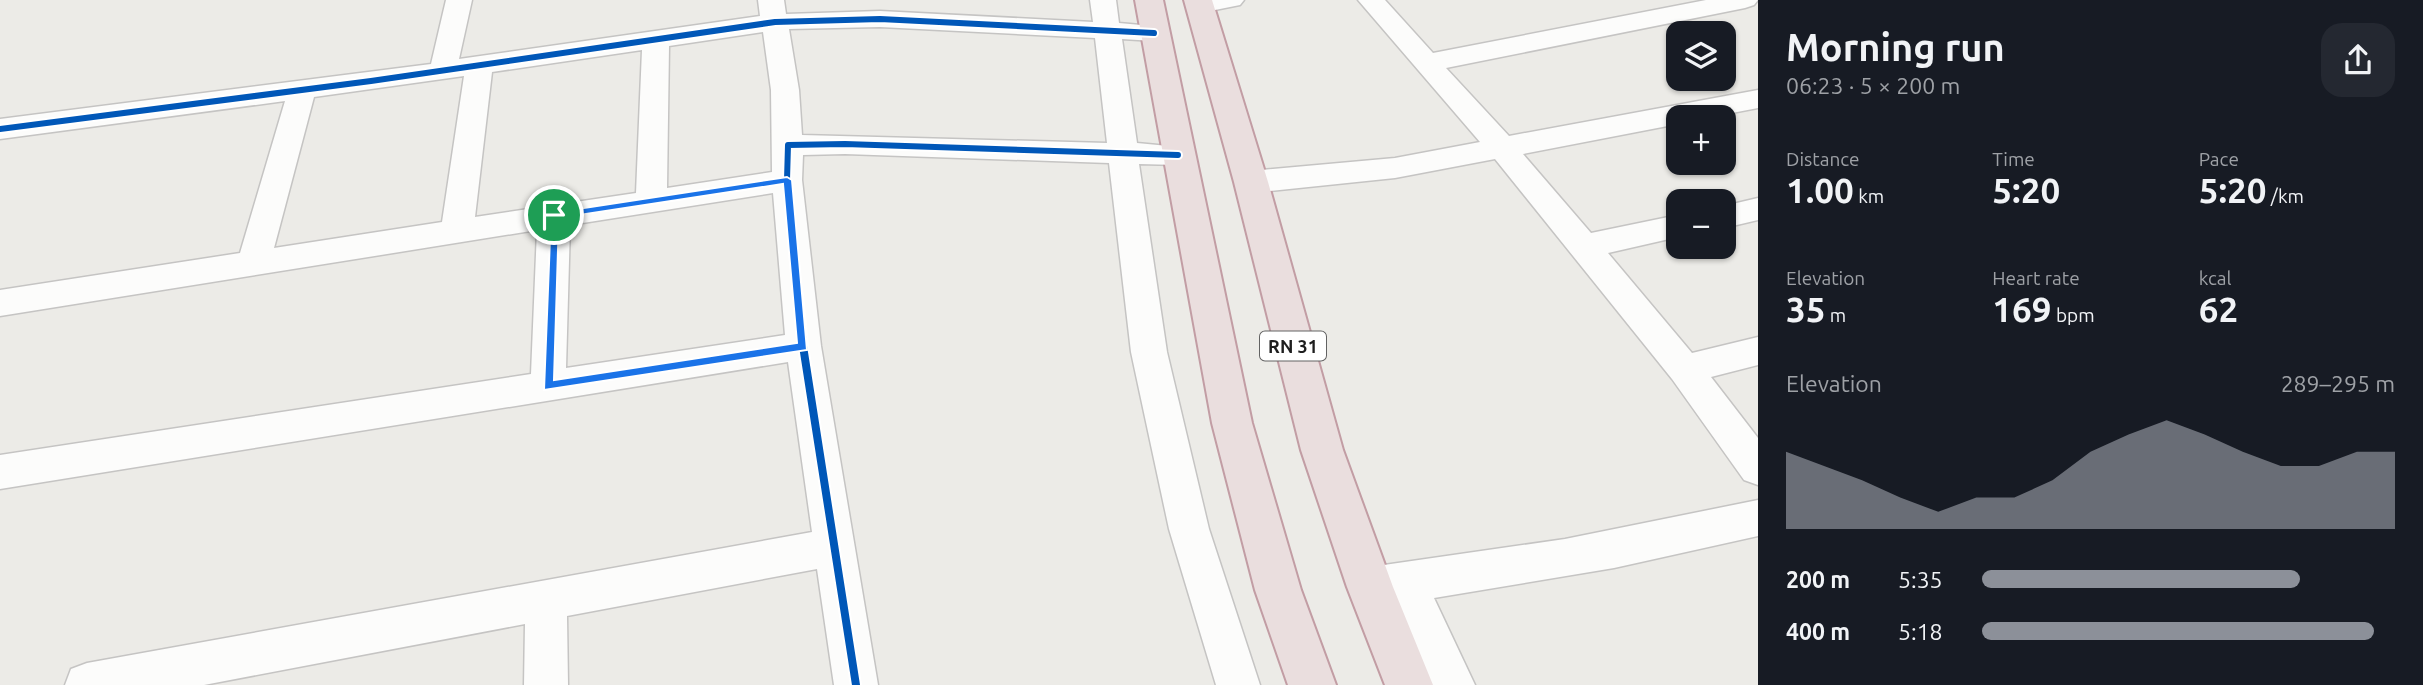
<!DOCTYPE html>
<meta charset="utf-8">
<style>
:root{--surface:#171b24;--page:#242831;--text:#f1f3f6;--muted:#9ea1a6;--accent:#8c9099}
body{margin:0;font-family:Ubuntu,sans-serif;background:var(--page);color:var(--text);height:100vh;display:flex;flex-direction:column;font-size:26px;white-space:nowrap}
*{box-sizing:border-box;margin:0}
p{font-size:23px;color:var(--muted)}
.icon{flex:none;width:38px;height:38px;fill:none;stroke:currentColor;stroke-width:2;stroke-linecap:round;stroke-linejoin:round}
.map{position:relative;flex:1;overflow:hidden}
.side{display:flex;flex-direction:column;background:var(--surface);width:665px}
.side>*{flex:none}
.buttons{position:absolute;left:1666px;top:21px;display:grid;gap:14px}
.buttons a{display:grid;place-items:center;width:70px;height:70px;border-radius:14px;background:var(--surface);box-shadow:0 2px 5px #0004;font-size:35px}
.pin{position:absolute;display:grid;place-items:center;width:60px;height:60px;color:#fff;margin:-30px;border:4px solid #fff;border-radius:50%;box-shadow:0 2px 7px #0007}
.round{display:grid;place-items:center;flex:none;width:74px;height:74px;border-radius:21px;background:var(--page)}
.overview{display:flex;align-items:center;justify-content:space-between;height:119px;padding:0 28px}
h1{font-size:38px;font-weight:700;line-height:52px}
.stats{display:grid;grid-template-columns:repeat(3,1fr);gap:10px;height:119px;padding:7px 28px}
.stats div{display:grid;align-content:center}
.stats b{font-size:35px;font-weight:700}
.stats small{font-size:19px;font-weight:400}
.stats p{font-size:19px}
.chart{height:196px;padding:14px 28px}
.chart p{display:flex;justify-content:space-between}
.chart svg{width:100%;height:126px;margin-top:7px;fill:var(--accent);opacity:.7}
ul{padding:0 28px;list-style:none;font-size:23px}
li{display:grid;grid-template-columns:112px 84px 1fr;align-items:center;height:52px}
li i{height:18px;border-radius:9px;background:var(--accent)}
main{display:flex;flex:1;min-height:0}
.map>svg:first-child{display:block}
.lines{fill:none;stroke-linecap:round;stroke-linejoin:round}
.street-casing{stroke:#c5c4c3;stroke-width:3}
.highway-casing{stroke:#c29da4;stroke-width:4}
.street{fill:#fcfcfb;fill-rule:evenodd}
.highway{fill:#eadede;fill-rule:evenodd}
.cycleway-far1-casing{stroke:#fff;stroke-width:10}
.cycleway-casing{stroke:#fff;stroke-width:12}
.cycleway-far1{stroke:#0057b8;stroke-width:6}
.cycleway{stroke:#0057b8;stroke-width:8}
.route{fill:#1a73e8;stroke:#fff;stroke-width:2;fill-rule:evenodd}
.labels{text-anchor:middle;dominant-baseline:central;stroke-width:6;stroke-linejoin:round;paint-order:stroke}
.shield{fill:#fff;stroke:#626262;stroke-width:2}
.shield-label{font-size:18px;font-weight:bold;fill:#1e1e1e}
</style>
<main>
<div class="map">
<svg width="1758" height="685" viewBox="0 0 1758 685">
<rect width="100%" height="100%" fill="#ecebe7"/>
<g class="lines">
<defs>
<path id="street" d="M446,0H472L459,59L760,16L758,0H784L786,14L880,11L1093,22L1090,0H1116L1119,23L1163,27L1167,33L1163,39L1154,41L1122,39L1137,143L1189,148L1193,155L1189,162L1178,165L1139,164L1167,352L1209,529L1260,685H1216L1169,529L1131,352L1109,163L845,154L803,155L802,180L821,346L878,685H834L817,569L567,616L568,685H524L525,624L204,685H65L71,669L87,663L812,532L788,362L0,489V455L531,374L537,230L0,316V290L240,253L285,101L0,139V119L431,64ZM880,27L1095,38L1107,143L802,135L799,90L789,29ZM763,32L771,90L772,172L667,188L669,46ZM642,50L636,193L475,217L492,72ZM464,76L442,222L274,248L314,97ZM773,193L785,335L566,368L570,225Z
M1191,0H1244L1240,5L1200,13L1191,10L1187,5Z
M1358,0H1385L1433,53L1706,0H1758L1754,5L1745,8L1446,68L1509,136L1758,90V108L1711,117H1678V124L1523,154L1591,233L1678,215V237L1608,253L1692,353L1758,337V365L1711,377L1758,438V485L1744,480L1672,379L1495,159L1395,178L1251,193L1240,190L1236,182L1240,174L1251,171L1395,158L1480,142Z
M1758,198V220L1724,228V206Z
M1758,500V536L1614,568L1434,598L1475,685H1430L1393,604L1370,607L1355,601L1349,587L1355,573L1370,567L1565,539Z"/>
<path id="highway" d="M1135,0H1163L1252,423L1301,590L1336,685H1288L1255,590L1212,423Z
M1184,0H1212L1268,182L1343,450L1393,587L1433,685H1385L1347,587L1301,450L1234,182Z"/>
</defs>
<use href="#street" class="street-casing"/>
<use href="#highway" class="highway-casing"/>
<use href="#street" class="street"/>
<use href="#highway" class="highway"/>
<defs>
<path id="cycleway-far1" d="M0,129L371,81L775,22L880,19L1154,33
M798,297L787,180L788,145L845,144L1178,155"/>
<path id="cycleway" d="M798,295L803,346L856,685"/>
</defs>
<use href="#cycleway-far1" class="cycleway-far1-casing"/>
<use href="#cycleway" class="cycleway-casing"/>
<use href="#cycleway-far1" class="cycleway-far1"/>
<use href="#cycleway" class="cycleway"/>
</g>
<path class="route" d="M787,177L792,180L807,350L544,390L551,213ZM783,184L797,343L554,380L559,218Z"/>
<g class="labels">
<rect class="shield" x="1260" y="331.5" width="66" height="29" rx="5"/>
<g class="shield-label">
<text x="1293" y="346">RN 31</text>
</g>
</g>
</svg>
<div class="buttons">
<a><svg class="icon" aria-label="layers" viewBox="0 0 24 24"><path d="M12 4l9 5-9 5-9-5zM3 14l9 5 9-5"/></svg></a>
<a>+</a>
<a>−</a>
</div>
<div class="pin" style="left:554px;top:215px;background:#1e9e55"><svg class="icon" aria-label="arrive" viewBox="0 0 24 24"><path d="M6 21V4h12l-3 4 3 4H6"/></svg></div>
</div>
<section class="side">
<div class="overview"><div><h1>Morning run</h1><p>06:23 · 5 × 200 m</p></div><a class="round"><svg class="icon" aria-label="share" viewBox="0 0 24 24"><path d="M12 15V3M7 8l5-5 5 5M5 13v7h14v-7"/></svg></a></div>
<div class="stats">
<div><p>Distance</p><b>1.00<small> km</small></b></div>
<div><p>Time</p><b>5:20</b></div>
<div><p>Pace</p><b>5:20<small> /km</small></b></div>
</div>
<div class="stats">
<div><p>Elevation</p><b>35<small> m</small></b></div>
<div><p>Heart rate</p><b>169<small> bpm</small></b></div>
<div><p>kcal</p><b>62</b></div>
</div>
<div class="chart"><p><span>Elevation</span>289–295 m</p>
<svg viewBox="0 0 160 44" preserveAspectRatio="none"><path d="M0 44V17L10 22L20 27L30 33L40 38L50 33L60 33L70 27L80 17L90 11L100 6L110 11L120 17L130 22L140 22L150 17L160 17V44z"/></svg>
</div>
<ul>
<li><b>200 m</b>5:35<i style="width:77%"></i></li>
<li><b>400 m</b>5:18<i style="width:95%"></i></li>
</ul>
</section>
</main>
